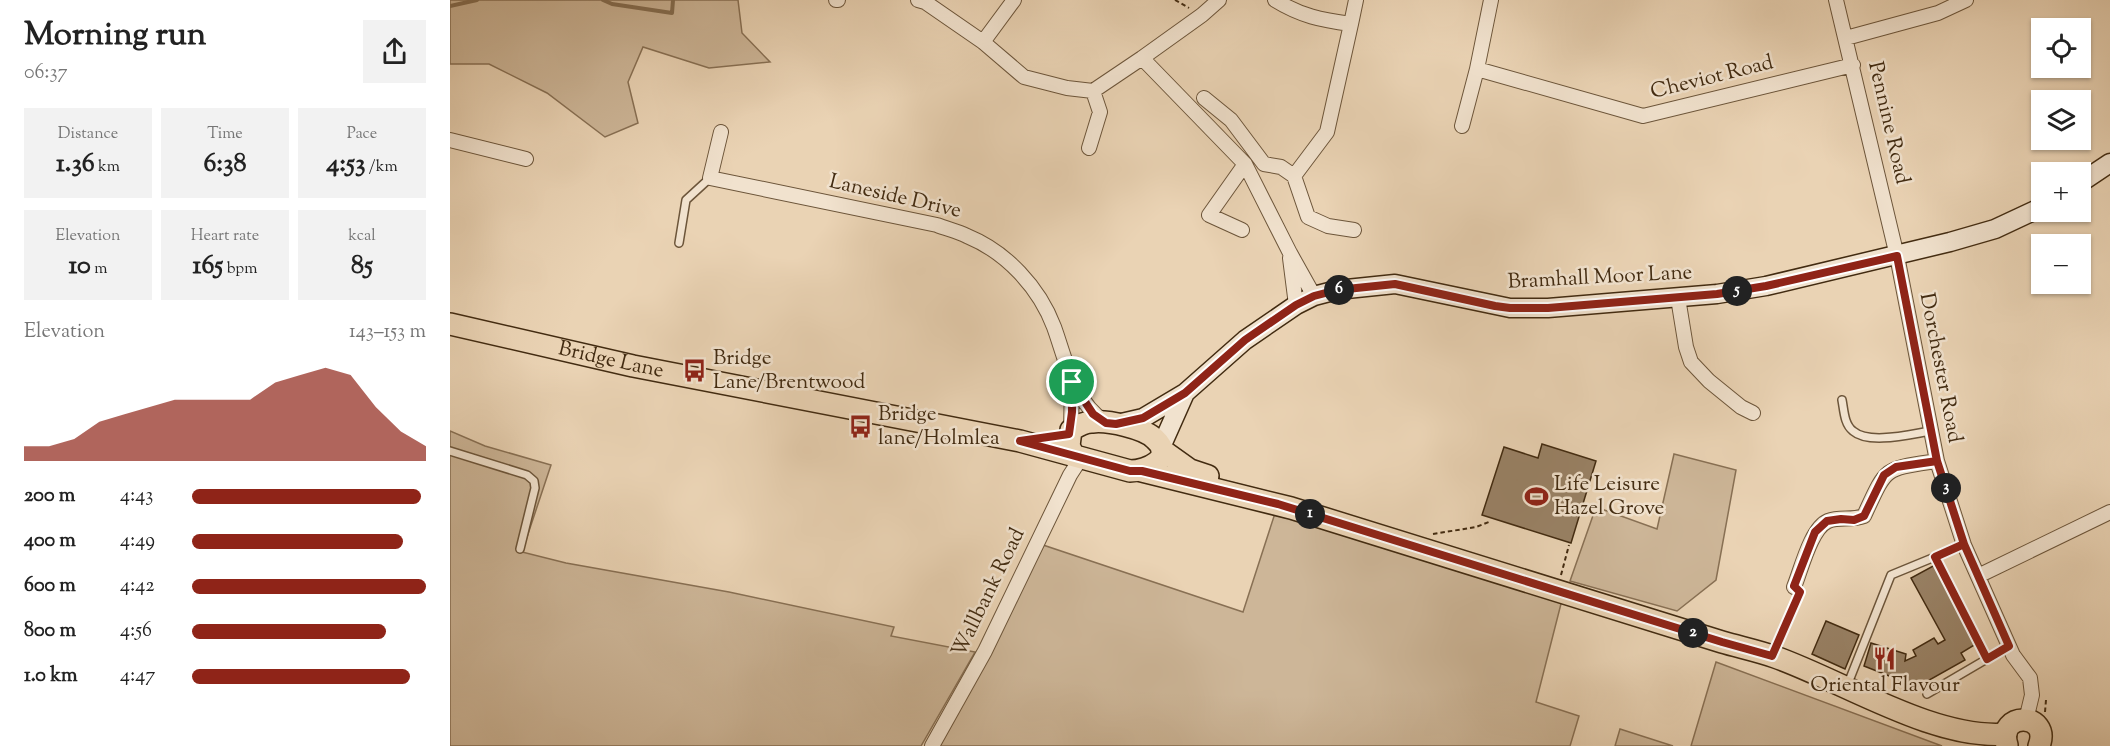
<!DOCTYPE html>
<meta charset="utf-8">
<style>
:root{--surface:#fff;--page:#f2f2f2;--text:#222;--muted:#767676;--accent:#8f2418}
body{margin:0;font-family:"Sorts Mill Goudy",serif;background:var(--page);color:var(--text);height:100vh;display:flex;flex-direction:column;font-size:22px;white-space:nowrap}
*{box-sizing:border-box;margin:0}
p{font-size:20px;color:var(--muted)}
.icon{flex:none;width:33px;height:33px;fill:none;stroke:currentColor;stroke-width:2;stroke-linecap:round;stroke-linejoin:round}
.map{position:relative;flex:1;overflow:hidden}
.sheet{display:flex;flex-direction:column;background:var(--surface);width:450px}
.sheet>*{flex:none}
.fabs{position:absolute;left:1581px;top:18px;display:grid;gap:12px}
.fabs a{display:grid;place-items:center;width:60px;height:60px;border-radius:0px;background:var(--surface);box-shadow:0 2px 4px #0004;font-size:30px}
.pin{position:absolute;display:grid;place-items:center;width:51px;height:51px;color:#fff;margin:-26px;border:3px solid #fff;border-radius:50%;box-shadow:0 2px 6px #0007}
.km{position:absolute;width:30px;height:30px;margin:-15px;border-radius:50%;background:#222;color:#fff;font-size:16px;line-height:30px;text-align:center}
.round{display:grid;place-items:center;flex:none;width:63px;height:63px;border-radius:0px;background:var(--page)}
.headline{display:flex;align-items:center;justify-content:space-between;height:102px;padding:0 24px}
h1{font-size:33px;font-weight:700;line-height:45px}
.metrics{display:grid;grid-template-columns:repeat(3,1fr);gap:9px;height:102px;padding:6px 24px}
.metrics div{display:grid;align-content:center;border-radius:0px;background:var(--page);text-align:center}
.metrics b{font-size:26px;font-weight:700}
.metrics small{font-size:16px;font-weight:400}
.metrics p{font-size:16px}
.chart{height:168px;padding:12px 24px}
.chart p{display:flex;justify-content:space-between}
.chart svg{width:100%;height:108px;margin-top:6px;fill:var(--accent);opacity:.7}
ul{padding:0 24px;list-style:none;font-size:20px}
li{display:grid;grid-template-columns:96px 72px 1fr;align-items:center;height:45px}
li i{height:15px;border-radius:8px;background:var(--accent)}
main{display:flex;flex:1;min-height:0}
.map>svg:first-child{display:block}
.green{fill:#cdb698;stroke:#887054;stroke-width:1.5}
.lines{fill:none;stroke-linecap:round;stroke-linejoin:round}
.stream{stroke:#856e52;stroke-width:4}
.building{fill:#998266;stroke:#422b11;stroke-width:1.5}
.lane-casing{stroke:#6c553a;stroke-width:10}
.street-casing{stroke:#6c553a;stroke-width:16}
.secondary-casing{stroke:#422b11;stroke-width:21}
.primary-casing{stroke:#422b11;stroke-width:24}
.path{stroke:#422b11;stroke-width:2;stroke-dasharray:4.5 3;stroke-linecap:butt}
.lane{stroke:#f1e2ce;stroke-width:7}
.street{stroke:#f1e2ce;stroke-width:14}
.secondary{stroke:#f1e2ce;stroke-width:18}
.primary{stroke:#ead3b4;stroke-width:21}
.route-casing{stroke:#fff;stroke-width:12}
.route{stroke:#8f2418;stroke-width:8}
.labels{text-anchor:middle;dominant-baseline:central;stroke-width:5;stroke-linejoin:round;paint-order:stroke}
.street-label{font-size:21px;fill:#422b11;stroke:#f1e2ce}
.poi-label{font-size:21px;fill:#422b11;stroke:#f1e2ce;text-anchor:start}
</style>
<main>
<section class="sheet">
<div class="headline"><div><h1>Morning run</h1><p>06:37</p></div><a class="round"><svg class="icon" aria-label="share" viewBox="0 0 24 24"><path d="M12 15V3M7 8l5-5 5 5M5 13v7h14v-7"/></svg></a></div>
<div class="metrics">
<div><p>Distance</p><b>1.36<small> km</small></b></div>
<div><p>Time</p><b>6:38</b></div>
<div><p>Pace</p><b>4:53<small> /km</small></b></div>
</div>
<div class="metrics">
<div><p>Elevation</p><b>10<small> m</small></b></div>
<div><p>Heart rate</p><b>165<small> bpm</small></b></div>
<div><p>kcal</p><b>85</b></div>
</div>
<div class="chart"><p><span>Elevation</span>143–153 m</p>
<svg viewBox="0 0 160 44" preserveAspectRatio="none"><path d="M0 44V38L10 38L20 35L30 28L40 25L50 22L60 19L70 19L80 19L90 19L100 12L110 9L120 6L130 9L140 22L150 32L160 38V44z"/></svg>
</div>
<ul>
<li><b>200 m</b>4:43<i style="width:98%"></i></li>
<li><b>400 m</b>4:49<i style="width:90%"></i></li>
<li><b>600 m</b>4:42<i style="width:100%"></i></li>
<li><b>800 m</b>4:56<i style="width:83%"></i></li>
<li><b>1.0 km</b>4:47<i style="width:93%"></i></li>
</ul>
</section>
<div class="map">
<svg width="1660" height="746" viewBox="0 0 1660 746">
<rect width="100%" height="100%" fill="#ead3b4"/>
<filter id="stains"><feTurbulence type="fractalNoise" baseFrequency=".00333" numOctaves="4"/><feColorMatrix values="0 0 0 0 .2 0 0 0 0 .09 0 0 0 0 .02 0 0 0 .5 -.17"/></filter>
<radialGradient id="worn" r=".72"><stop offset=".6" stop-color="#630" stop-opacity="0"/><stop offset="1" stop-color="#630" stop-opacity=".3"/></radialGradient>
<path class="green" d="M0,0H288L292,33L320,62L259,68L193,47L178,82L188,123L155,137L97,93L39,64H0Z
M0,431L35,446L101,465L72,552L116,563L279,592L444,627L441,636L525,652L471,746H0Z
M1224,454L1286,470L1266,580L1227,611L1120,581L1146,507L1207,529Z
M828,504L1114,592L1086,702L1129,716L1120,746H489L593,545L793,612Z
M1266,662L1492,746H1241Z
M1170,729L1223,746H1165Z"/>
<g class="lines">
<path class="stream" d="M153,0L162,4L222,13L223,0
M0,6L27,0"/>
</g>
<path class="building" d="M1092,444L1146,461L1121,543L1032,515L1054,447L1088,458Z
M1485,565L1526,644L1511,653L1515,660L1467,687L1414,666L1421,643L1456,654L1455,661L1466,656L1463,650L1484,638L1488,644L1495,640L1461,578Z
M1376,621L1409,635L1395,669L1362,654Z"/>
<g class="lines">
<defs>
<path id="lane" d="M229,243L236,200L260,178
M1392,400C1394,410 1394,424 1403,431C1419,445 1461,434 1481,431
M0,451L77,475L84,481L85,488L70,549
M1397,686L1441,575L1514,545
M1477,694L1559,646"/>
<path id="street" d="M386,0H388
M468,0L475,2L533,42L574,77L617,88L643,91L692,58
M769,0L752,15L692,58L795,164L840,253L864,296
M825,0C851,16 871,20 901,24L877,132L844,176L858,217L878,226L904,230
M1041,0L1027,69L1193,116L1403,65
M1386,0L1447,256L1487,461L1514,545L1563,655L1580,678L1582,695L1576,720
M901,24L906,0
M1396,38L1488,13L1516,0
M533,42L564,0
M754,98L781,120L814,164L831,167L844,176
M1012,126L1027,69
M271,132L260,178L487,225C497,229 507,231 517,236C556,252 589,287 604,327C616,360 623,401 655,422
M0,140L76,159
M639,148L650,112L643,91
M792,230L759,215L795,164
M840,258L846,305
M1228,298L1236,347L1241,362L1259,381L1291,407L1303,413
M621,430L622,382
M1528,576L1660,512
M1344,587C1351,570 1361,528 1378,521C1390,516 1401,521 1414,516C1437,466 1433,469 1487,461
M482,746L535,651L620,475L631,458"/>
<path id="secondary" d="M1630,183L1660,163
M667,424L693,418L735,393L795,340L846,305L864,296L887,290L945,284L1060,308H1098L1267,294L1316,286L1500,242L1545,229L1592,207
M711,447L735,393"/>
<g id="primary">
<path id="s1" d="M0,324L183,366L570,441L680,471C697,471 726,458 705,439C694,428 658,420 642,422C634,422 628,426 621,430L619,446L623,454"/>
<path d="M712,450L740,470L758,476"/>
<path d="M692,471L841,508L1272,642C1289,647 1308,651 1325,657C1393,681 1484,740 1556,734"/>
<path d="M1557,745C1546,711 1602,712 1589,746"/>
</g>
</defs>
<use href="#lane" class="lane-casing"/>
<use href="#street" class="street-casing"/>
<use href="#secondary" class="secondary-casing"/>
<use href="#primary" class="primary-casing"/>
<path class="path" d="M725,0L739,8
M983,534L1026,527L1039,522
M1489,565L1533,651
M1111,575L1119,545
M1329,639L1346,601
M1595,712L1596,700"/>
<use href="#lane" class="lane"/>
<use href="#street" class="street"/>
<use href="#secondary" class="secondary"/>
<use href="#primary" class="primary"/>
</g>
<g class="lines">
<defs>
<path id="route" d="M622,382V412L619,434L570,441L680,471H692L828,504L1272,642L1322,656L1350,592L1344,586L1365,532L1377,521L1391,519L1404,520L1414,516L1434,475L1446,467L1487,461L1514,544L1559,646L1537,659L1485,557L1514,544L1487,461L1447,256L1316,286L1267,294L1098,308H1060L1045,306L945,284L887,290L864,296L846,305L795,340L735,393L693,418L666,424L656,423L643,414L622,382"/>
</defs>
<use href="#route" class="route-casing"/>
<use href="#route" class="route"/>
</g>
<defs>
<symbol id="bus-bare" viewBox="-9 -9 18 18"><path d="M-5-6H5V4H4V6H2V4H-2V6H-4V4H-5ZM-3.5-4V0h7V-4ZM-3.5 1.2v1.5H-2V1.2ZM2 1.2v1.5H3.5V1.2Z" fill="#8f2418" stroke="#f1e2ce" stroke-width="2.5" paint-order="stroke"/></symbol>
<symbol id="stadium-bare" viewBox="-9 -9 18 18"><path d="M0-5a6.5 5 0 1 0 0 10a6.5 5 0 1 0 0-10ZM-3.5-1.8h7v3.6h-7Z" fill="#8f2418" stroke="#f1e2ce" stroke-width="2.5" paint-order="stroke"/></symbol>
<symbol id="restaurant-bare" viewBox="-9 -9 18 18"><path d="M-5-6h1v4h1v-4h1v4h1v-4h1v5L-1.5 .5V6h-2V.5L-5-1ZM5-6V6H3V1.5H1.5Q1.5-4 5-6Z" fill="#8f2418" stroke="#f1e2ce" stroke-width="2.5" paint-order="stroke"/></symbol>
</defs>
<g fill-rule="evenodd">
<use href="#bus-bare" x="228" y="354" width="33" height="33"/>
<use href="#bus-bare" x="394" y="410" width="33" height="33"/>
<use href="#stadium-bare" x="1070" y="480" width="33" height="33"/>
<use href="#restaurant-bare" x="1418" y="642" width="33" height="33"/>
</g>
<g class="labels">
<g class="street-label">
<text transform="translate(1262 78) rotate(-14)">Cheviot Road</text>
<text transform="translate(1438 123) rotate(77)">Pennine Road</text>
<text transform="translate(445 197) rotate(13)">Laneside Drive</text>
<text transform="translate(1150 278) rotate(-3)">Bramhall Moor Lane</text>
<text stroke="none"><textPath href="#s1" startOffset="165">Bridge Lane</textPath></text>
<text transform="translate(1490 368) rotate(79)">Dorchester Road</text>
<text transform="translate(539 593) rotate(-64)">Wallbank Road</text>
</g>
<g class="poi-label">
<text x="263" y="359">Bridge<tspan x="263" dy="24">Lane/Brentwood</tspan></text>
<text x="428" y="415">Bridge<tspan x="428" dy="24">lane/Holmlea</tspan></text>
<text x="1104" y="485">Life Leisure<tspan x="1104" dy="24">Hazel Grove</tspan></text>
<text x="1435" y="686" text-anchor="middle">Oriental Flavour</text>
</g>
</g>
<rect width="100%" height="100%" filter="url(#stains)"/>
<rect width="100%" height="100%" fill="url(#worn)"/>
</svg>
<div class="fabs">
<a><svg class="icon" aria-label="locate" viewBox="0 0 24 24"><circle cx="12" cy="12" r="6"/><path d="M12 2v4M12 18v4M2 12h4M18 12h4"/></svg></a>
<a><svg class="icon" aria-label="layers" viewBox="0 0 24 24"><path d="M12 4l9 5-9 5-9-5zM3 14l9 5 9-5"/></svg></a>
<a>+</a>
<a>−</a>
</div>
<div class="pin" style="left:622px;top:382px;background:#1e9e55"><svg class="icon" aria-label="arrive" viewBox="0 0 24 24"><path d="M6 21V4h12l-3 4 3 4H6"/></svg></div>
<b class="km" style="left:860px;top:514px">1</b>
<b class="km" style="left:1243px;top:633px">2</b>
<b class="km" style="left:1496px;top:488px">3</b>
<b class="km" style="left:1287px;top:291px">5</b>
<b class="km" style="left:889px;top:290px">6</b>
</div>
</main>
